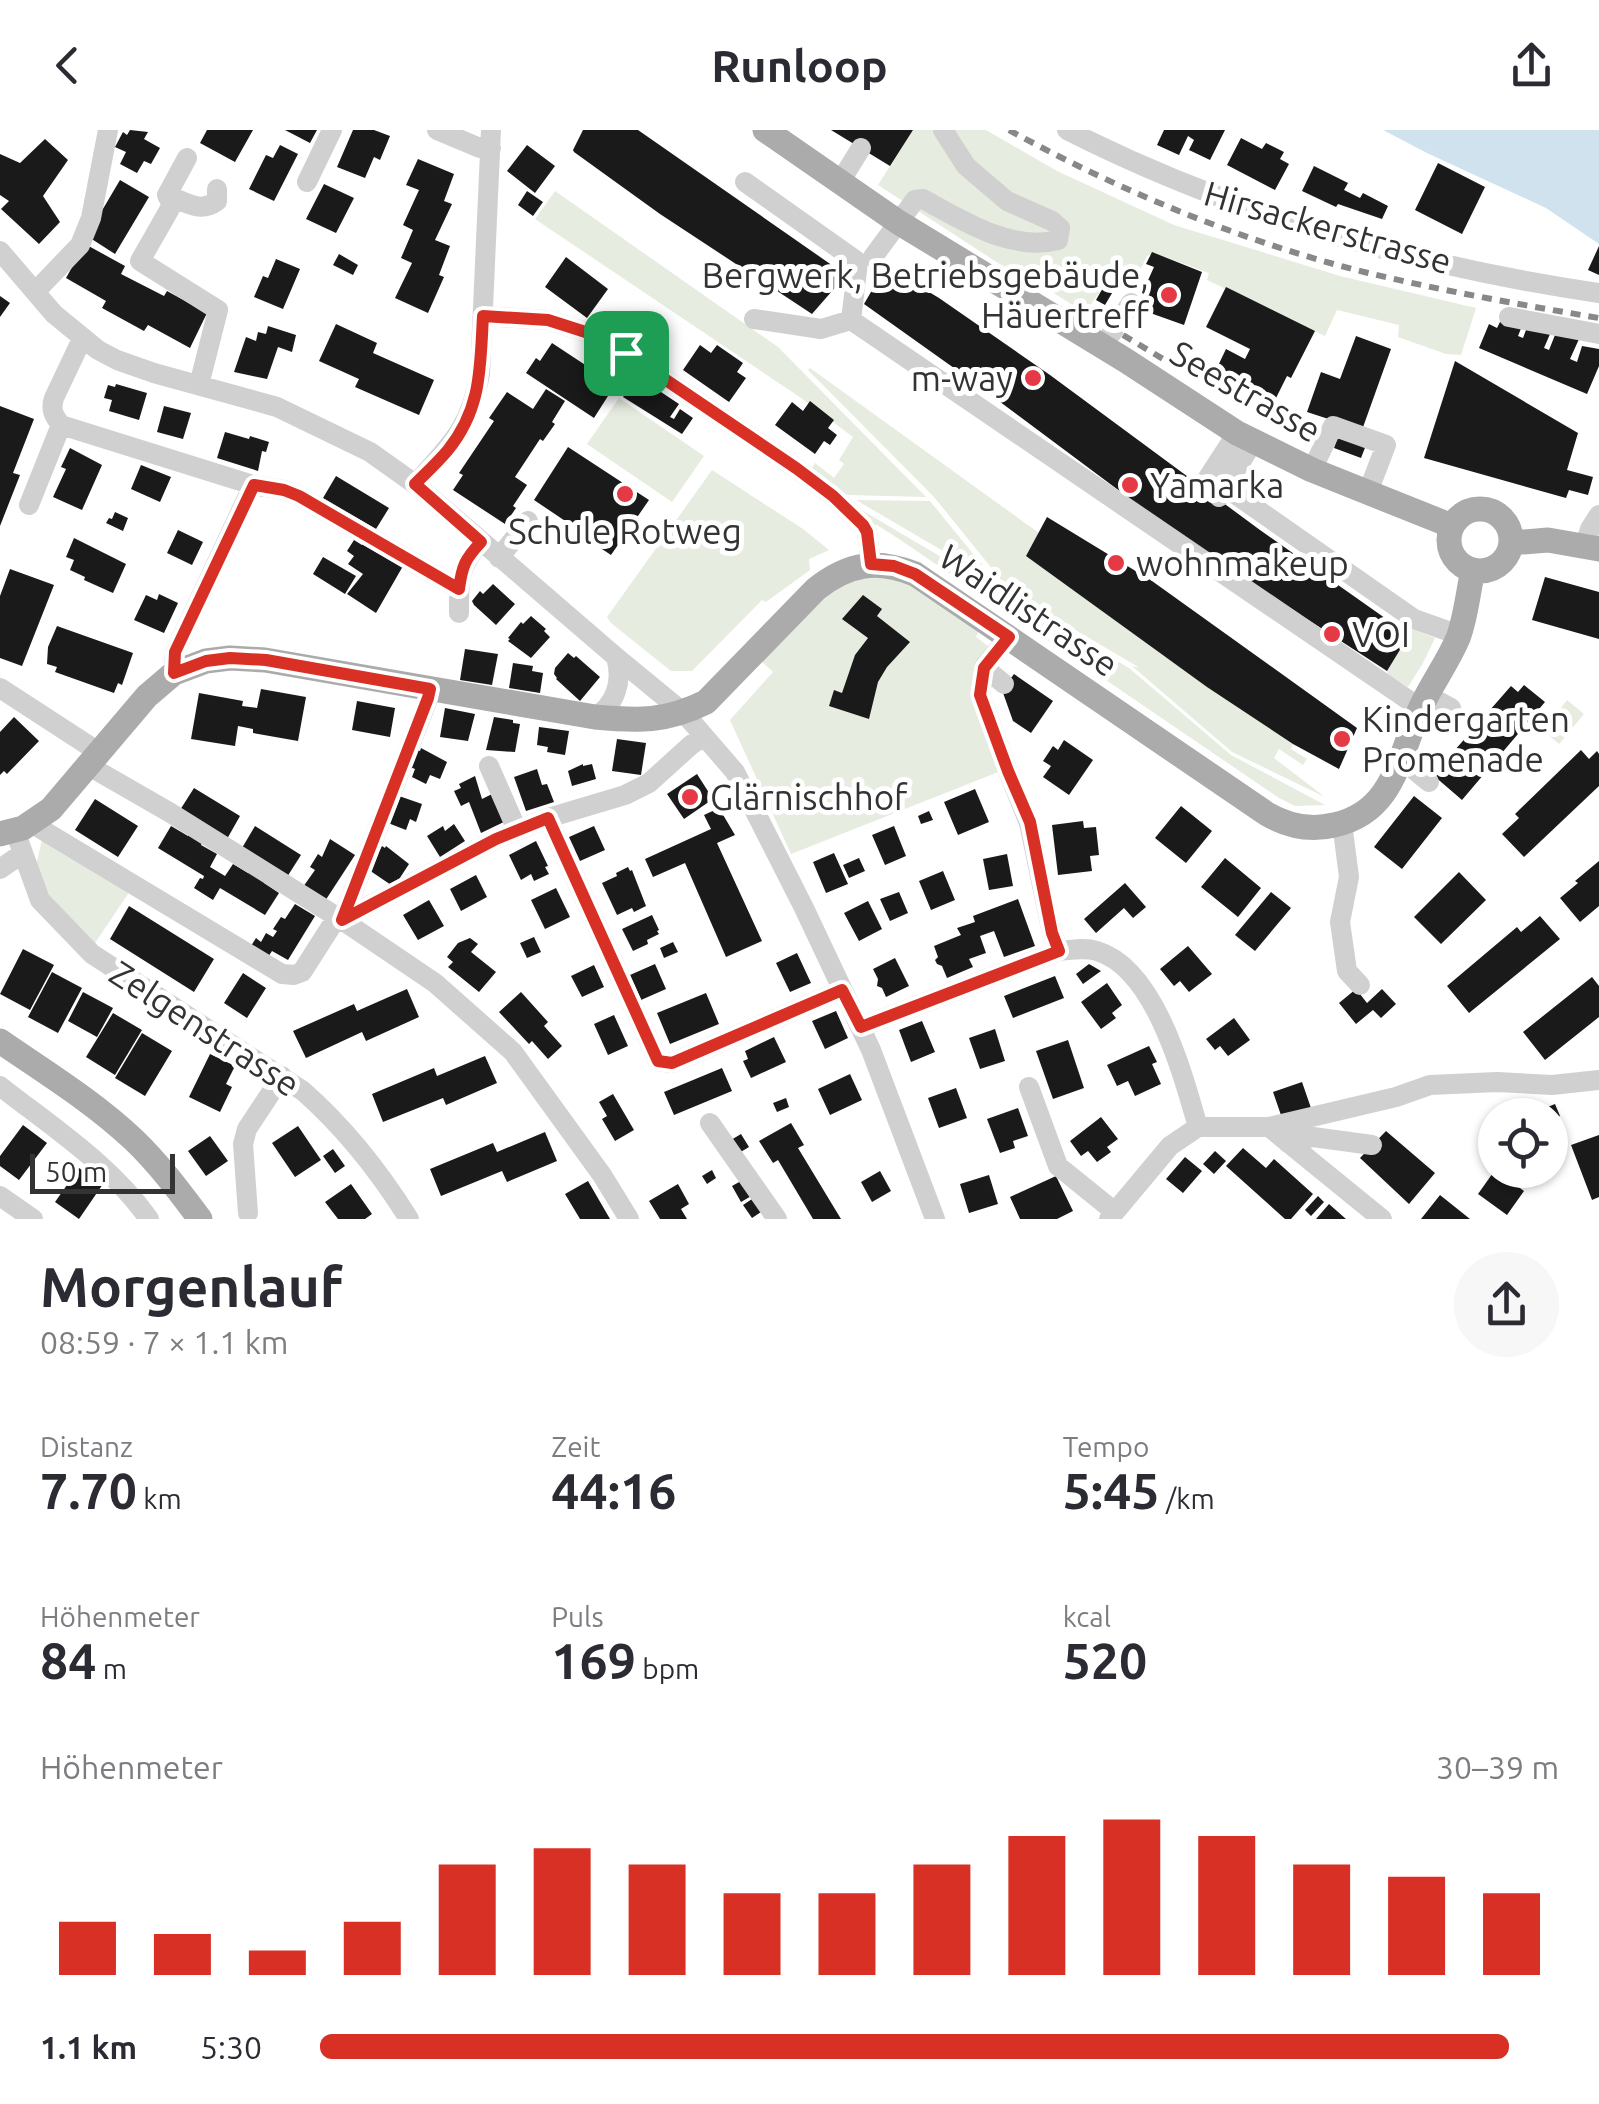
<!DOCTYPE html>
<html lang="de">
<meta charset="utf-8">
<style>
:root{--surface:#fff;--page:#f7f7f7;--text:#2b2b33;--muted:#7c7c81;--accent:#d93025}
body{margin:0;font-family:Ubuntu,sans-serif;background:var(--page);color:var(--text);height:100vh;display:flex;flex-direction:column;font-size:38px;white-space:nowrap}
*{box-sizing:border-box;margin:0}
p{font-size:32px;color:var(--muted)}
.icon{flex:none;width:55px;height:55px;fill:none;stroke:currentColor;stroke-width:2;stroke-linecap:round;stroke-linejoin:round}
.map{position:relative;height:1089px;overflow:hidden}
.side{display:flex;flex-direction:column;background:var(--surface);flex:1}
.side>*{flex:none}
.fabs{position:absolute;left:1478px;top:968px;display:grid;gap:20px}
.fabs a{display:grid;place-items:center;width:90px;height:90px;border-radius:50%;background:var(--surface);box-shadow:0 2px 8px #0004;font-size:50px}
.scale{position:absolute;left:30px;bottom:25px;width:145px;box-sizing:border-box;padding-left:10px;border:5px solid #333;border-top:0;font-size:28px;line-height:35px;white-space:nowrap;color:#333;-webkit-text-stroke:8px #fff;paint-order:stroke}
.pin{position:absolute;display:grid;place-items:center;width:85px;height:85px;color:#fff;margin:-42px;border-radius:20px;box-shadow:0 5px 15px #0006}
.round{display:grid;place-items:center;flex:none;width:105px;height:105px;border-radius:52px;background:var(--page)}
.head{display:flex;align-items:center;justify-content:space-between;height:170px;padding:0 40px}
h1{font-size:55px;font-weight:700;line-height:75px}
.metrics{display:grid;grid-template-columns:repeat(3,1fr);gap:15px;height:170px;padding:10px 40px}
.metrics div{display:grid;align-content:center}
.metrics b{font-size:50px;font-weight:700}
.metrics small{font-size:28px;font-weight:400}
.metrics p{font-size:28px}
.chart{height:280px;padding:20px 40px}
.chart p{display:flex;justify-content:space-between}
.chart svg{width:100%;height:180px;margin-top:10px;stroke:var(--accent);stroke-width:6}
ul{padding:0 40px;list-style:none;font-size:32px}
li{display:grid;grid-template-columns:160px 120px 1fr;align-items:center;height:75px}
li i{height:25px;border-radius:12px;background:var(--accent)}
header{display:flex;justify-content:space-between;align-items:center;height:130px;padding:0 40px;background:var(--surface);font-size:45px;font-weight:700}
.map>svg:first-child{display:block}
.green{fill:#e6ecdf}
.water{fill:#cfe2ee}
.building{fill:#1a1a1a}
.lines{fill:none;stroke-linecap:round;stroke-linejoin:round}
.minor{stroke:#d0d0d0;stroke-width:20}
.major{stroke:#ababab;stroke-width:25}
.rail{stroke:#888;stroke-width:6;stroke-dasharray:10 8;stroke-linecap:butt}
.route-casing{stroke:#fff;stroke-width:20}
.route{stroke:#d93025;stroke-width:12}
.poi-dot{fill:#e63946;stroke:#fff;stroke-width:4}
.labels{text-anchor:middle;dominant-baseline:central;stroke-width:10;stroke-linejoin:round;paint-order:stroke}
.street-label{font-size:35px;fill:#333;stroke:#fff}
.poi-label{font-size:35px;fill:#333;stroke:#fff;text-anchor:start}
</style>
<header><svg class="icon" aria-label="back" viewBox="0 0 24 24"><path d="M15 5l-7 7 7 7"/></svg>Runloop<svg class="icon" aria-label="share" viewBox="0 0 24 24"><path d="M12 15V3M7 8l5-5 5 5M5 13v7h14v-7"/></svg></header>
<div class="map">
<svg width="1599" height="1089" viewBox="0 0 1599 1089">
<rect width="100%" height="100%" fill="#fff"/>
<path class="green" d="M913,0H986L1057,41L1174,95L1340,146L1476,178L1461,225L1446,224L1398,207L1399,195L1337,180L1325,206L1207,150L1209,143L1154,123L1147,126L1140,140L1127,136L1115,160L1105,154L1085,183L1021,142L1018,146L878,55Z
M555,61L778,217L926,367L848,365L810,342L815,333L834,348L844,334L839,330L853,307L801,268L535,89Z
M810,238L1039,403L1027,426L1164,526L1293,614L1291,619L1307,629L1303,635L1279,619L1274,628L1325,667L1232,622L1132,536L1140,538L1011,462L934,367L808,240Z
M619,268L704,326L672,372L587,314Z
M712,340L803,399L829,420L809,429L810,440L766,472L762,470L692,541H671L611,493L607,487Z
M843,369L1129,538L1231,625L1325,675L1295,676L1279,668L899,409L877,395L867,393Z
M856,370L930,371L996,452Z
M875,446L909,453L979,500L976,507L988,516L979,531L1001,641L791,724L730,590L773,542L759,529L826,465L851,451Z
M1412,499L1435,508L1423,533L1408,557L1388,545L1387,541Z
M1567,570L1584,584L1559,614L1538,596L1551,580L1557,583Z
M44,701L134,755L95,813L33,749Z"/>
<path class="water" d="M1383,0H1599V114L1546,78L1427,23Z"/>
<path class="building" d="M130,0L148,2L144,9L160,18L151,34L144,31L137,43L120,34L126,22L115,17L123,2L127,5Z
M207,0H253L235,32L200,13Z
M285,0H317L310,13Z
M353,0H374L390,6L380,30L374,27L365,48L337,37Z
M583,0H638L846,145L812,184L660,84L574,22L573,20Z
M831,0H913L890,36Z
M1164,0H1225L1210,30L1189,20L1194,10L1188,6L1179,25L1157,15Z
M1241,8L1262,19L1266,13L1284,22L1280,29L1289,34L1275,60L1227,35Z
M45,9L68,30L43,66L60,92L39,114L1,79L9,71L0,65V24L20,33Z
M280,15L298,24L274,71L249,59L266,25L273,28Z
M527,15L555,36L535,63L507,41Z
M418,29L454,44L444,71L452,74L435,110L450,116L439,145L444,147L428,183L395,168L412,133L401,128L413,100L403,95L419,60L406,55Z
M1438,33L1485,57L1462,104L1415,80Z
M1314,36L1348,53L1344,60L1360,68L1363,63L1388,76L1382,89L1338,74L1336,77L1302,61Z
M120,50L149,67L115,124L87,106Z
M324,54L354,68L336,103L306,89Z
M527,61L543,72L533,86L518,75Z
M85,114L125,136L121,144L164,166L167,161L207,183L190,218L148,195L144,201L102,178L106,171L66,148Z
M1599,116V145L1588,140Z
M1152,122L1202,142L1184,195L1139,179L1142,169L1140,168L1154,137L1146,134Z
M339,124L358,135L353,145L333,135Z
M566,127L608,159L587,188L545,157Z
M276,129L300,139L283,179L254,167L263,146L268,148Z
M886,136L939,168L1050,245L1260,400L1409,505L1387,541L1184,409L968,248L864,174Z
M1105,154L1115,158L1105,175L1096,170Z
M1226,157L1315,201L1291,248L1287,246L1274,272L1215,242L1226,219L1245,229L1250,219L1206,197Z
M0,166L10,173L0,187Z
M1500,192L1522,196L1518,206L1523,208L1529,192L1553,197L1544,218L1549,220L1555,205L1579,209L1570,229L1577,232L1582,216L1599,219V236L1587,264L1479,218L1489,194L1497,198Z
M336,194L377,213L373,223L434,250L419,285L355,257L359,249L319,231Z
M268,196L296,205L292,222L278,217L267,249L234,242L246,207L256,211L258,202L266,204Z
M1356,206L1391,219L1362,300L1307,282L1321,242L1340,249Z
M552,213L605,248L598,259L608,266L594,288L526,243L536,228L540,231Z
M700,215L711,223L717,215L743,233L737,242L746,248L729,272L683,240Z
M1455,231L1578,303L1567,340L1593,347L1588,365L1569,360L1566,368L1424,328Z
M637,246L679,274L670,287L674,289L680,279L693,288L682,304L623,267Z
M116,254L147,263L139,290L109,281L112,270L104,268L108,255L115,257Z
M546,259L565,271L552,292L555,294L543,311L540,309L515,347L527,355L513,376L516,378L505,394L453,360L463,345L459,343L494,291L489,288L507,262L533,279Z
M810,271L834,290L828,298L837,305L830,315L824,311L815,324L775,295L792,272L803,281Z
M0,276L34,289L13,343L20,345L0,396Z
M164,276L191,283L183,309L157,302Z
M1342,295L1370,305L1361,328L1334,318Z
M225,302L249,309L250,306L269,312L266,322L262,321L258,341L217,328Z
M568,317L649,370L611,425L587,409L589,407L534,370Z
M70,318L102,335L82,380L53,367L66,339L61,337Z
M141,335L171,347L160,372L131,359Z
M336,346L389,378L376,399L323,368Z
M115,382L128,388L123,401L106,393L109,388L112,389Z
M1047,387L1152,451L1357,598L1339,639L1293,614L1207,557L1026,426Z
M178,400L203,412L192,435L167,423Z
M74,408L126,434L113,463L84,450L85,447L70,440L74,430L66,427Z
M354,410L362,415L365,411L403,436L376,483L347,464L363,444L348,434L354,426L347,421Z
M323,427L356,446L345,464L313,444Z
M10,439L54,455L22,536L0,528V466Z
M1545,447L1599,462V509L1532,490Z
M493,454L515,474L496,495L474,475L472,471L480,461L483,464Z
M159,464L178,473L164,503L134,490L146,465L157,470Z
M863,465L882,479L877,486L910,512L887,537L878,552L869,589L829,576L834,560L842,563L855,525L868,508L842,489Z
M531,486L546,499L544,501L550,507L531,528L508,511L510,509L508,508L521,492L523,494Z
M57,496L133,523L122,555L118,553L114,563L55,542L57,537L47,534L48,517Z
M465,519L498,524L492,555L460,550Z
M568,523L574,528L576,526L600,547L580,571L556,549L557,548L554,544L555,538Z
M513,533L533,536L532,541L543,543L540,563L509,558Z
M1014,544L1053,571L1031,603L1013,591L1002,560Z
M1524,555L1545,572L1462,670L1433,645L1511,556L1518,562Z
M261,559L306,567L298,611L253,603V599L238,596L235,616L191,609L199,563L243,571L242,576L257,578Z
M357,571L395,578L390,607L352,600Z
M445,578L475,584L468,611L440,607Z
M14,587L39,611L7,644L4,641L0,645V602Z
M494,587L513,590V593L520,594L515,622L486,620Z
M539,597L569,601L565,625L547,622L548,617L537,615Z
M617,609L646,613L641,645L612,641Z
M1064,610L1093,630L1069,665L1043,647L1051,636L1043,631L1053,616L1058,620Z
M421,618L447,632L440,649L430,645L426,654L412,647L415,639L410,637L417,620L420,621Z
M1581,620L1589,629L1597,621L1599,624V656L1524,727L1502,704L1519,688L1515,684Z
M583,634V636L592,634L596,649L572,656L568,641Z
M537,639L542,655L547,654L554,672L526,681L514,647Z
M697,644L713,669L684,689L667,664Z
M475,646L482,669L496,662L508,690L481,703L469,672L461,676L454,661L461,658L459,654Z
M194,658L240,686L227,709L180,680Z
M975,659L989,692L958,705L944,672Z
M399,666L422,674L416,692L410,689L406,700L388,693Z
M1414,666L1442,688L1402,739L1374,717Z
M95,669L138,696L118,727L75,700Z
M1181,676L1212,701L1186,733L1155,708Z
M719,678L735,705L717,713L762,811L726,827L685,733L653,747L645,729L711,699L704,685Z
M929,681L933,690L921,694L918,686Z
M1083,691L1084,698L1096,697L1099,725L1090,726L1092,741L1058,745L1052,695Z
M454,694L465,711L440,727L427,706L443,696L445,701Z
M171,696L188,706L190,703L203,711L201,715L217,724L210,737L225,746L233,734L248,743L250,740L266,750L264,753L279,763L265,785L220,758L213,770L194,758L200,748L203,749L204,746L158,718Z
M255,696L301,725L287,747L242,718Z
M594,696L605,720L580,731L569,707Z
M894,696L906,726L885,735L872,705Z
M330,709L355,725L325,771L303,757L315,740L310,737L318,724L322,727Z
M536,711L548,736L545,737L549,744L534,751L531,744L521,750L509,725Z
M382,716L385,718L386,716L409,734L394,757L369,740Z
M834,723L848,754L826,763L813,732Z
M1007,724L1013,756L989,760L983,729Z
M859,728L865,741L849,748L843,735Z
M1225,728L1261,758L1238,787L1201,757Z
M1599,731V776L1580,792L1560,768L1578,753L1575,751Z
M628,737L630,741L632,740L646,776L634,782L632,778L617,785L602,753L617,746L616,743Z
M943,741L955,770L931,780L919,751Z
M1459,742L1486,770L1441,814L1414,787Z
M476,745L487,767L461,781L450,759Z
M1125,753L1146,777L1133,788L1124,778L1096,803L1084,789Z
M556,758L570,787L545,799L531,770Z
M899,762L908,783L890,791L880,769Z
M1271,762L1291,778L1255,821L1235,805Z
M1018,769L1035,816L1004,827L994,801L980,806L986,823L969,829L973,837L947,848L942,836L937,834L935,830L938,827L934,816L961,805L957,798L975,792L973,786Z
M429,770L444,796L418,810L403,785Z
M868,771L882,799L859,811L844,783Z
M295,774L315,786L288,830L272,821L268,827L251,816L256,808L261,812L266,803L273,807L277,801L273,799L281,787L285,789Z
M129,776L214,829L194,862L110,809Z
M652,785L659,800L657,801L659,804L647,810L648,814L633,821L622,799Z
M1540,786L1560,809L1469,883L1447,856L1517,797L1521,802Z
M534,807L541,822L527,828L520,813Z
M470,808L478,814L471,822L496,842L479,862L448,837L453,832L447,827L458,813Z
M673,812L678,822L664,828L660,818Z
M1188,816L1212,844L1189,862L1180,851L1174,856L1160,839Z
M23,819L54,835L30,880L0,864Z
M797,823L811,853L790,862L776,833Z
M895,828L909,856L886,867L882,858L877,856L878,849L873,839Z
M655,834L666,859L641,870L630,845Z
M1089,834L1101,841L1083,854L1076,844Z
M594,835L604,857L582,867L571,846Z
M52,842L82,858L58,903L28,887Z
M243,843L266,858L247,888L224,873Z
M1055,846L1064,868L1013,888L1004,866Z
M1592,847L1599,856V887L1545,930L1523,902Z
M1107,853L1122,875L1112,883L1116,888L1101,899L1081,872Z
M407,859L419,887L366,911L362,902L306,928L293,901L354,874L357,881Z
M1356,859L1367,873L1382,859L1396,874L1381,888L1373,880L1356,894L1339,873Z
M83,862L113,878L97,907L68,891Z
M521,862L548,892L544,896L562,916L548,929L532,911L529,914L499,882Z
M706,863L719,894L670,914L657,883Z
M836,881L848,908L825,919L812,891Z
M113,883L142,900L115,945L86,927Z
M614,885L628,916L608,925L594,894Z
M1234,888L1250,910L1228,926L1220,916L1215,920L1206,909Z
M922,891L935,922L911,932L899,900Z
M995,899L1005,931L980,939L969,908Z
M142,903L172,921L145,966L115,948Z
M774,907L786,932L751,948L743,931L748,929L745,921Z
M1068,910L1084,958L1053,969L1036,921Z
M1149,916L1157,932L1152,934L1161,954L1135,966L1128,951L1117,956L1107,935Z
M210,924L235,936L226,954L232,957L220,982L189,967Z
M485,926L497,953L446,975L443,968L383,992L372,964L434,938L437,946Z
M722,938L732,961L674,985L664,962Z
M850,944L862,970L830,985L818,959Z
M1302,952L1311,978L1282,988L1273,962Z
M956,958L967,988L939,998L928,968Z
M613,964L634,1000L615,1011L602,989L607,986L599,972Z
M786,968L789,977L777,982L773,973Z
M1555,974L1560,986L1553,989L1558,1002L1550,1005V985H1528Z
M1018,978L1028,1006L1013,1011L1015,1018L1000,1023L987,989Z
M1101,987L1118,1009L1107,1017L1111,1022L1097,1032L1088,1021L1081,1026L1070,1011Z
M791,993L804,1015L798,1018L841,1089H813L778,1030L773,1033L759,1011Z
M23,995L47,1013L19,1050L0,1036V1026Z
M298,996L321,1030L295,1047L272,1013Z
M1386,1001L1435,1043L1409,1074L1360,1028Z
M545,1002L557,1031L507,1052L502,1041L441,1066L430,1039L493,1013L497,1022Z
M741,1004L749,1017L739,1023L731,1010Z
M1599,1005V1067L1592,1070L1571,1015Z
M210,1006L228,1031L206,1046L188,1021Z
M1243,1018L1266,1038L1274,1029L1313,1064L1291,1089H1285L1226,1036Z
M333,1019L345,1036L335,1043L323,1026Z
M1215,1021L1226,1031L1214,1044L1203,1034Z
M1185,1027L1202,1041L1183,1063L1166,1049Z
M79,1038L103,1054L79,1089L55,1072Z
M712,1040L716,1048L707,1054L702,1046Z
M1495,1040L1524,1061L1507,1085L1478,1064Z
M880,1041L891,1061L872,1072L861,1052Z
M989,1045L998,1074L969,1083L960,1054Z
M1056,1046L1073,1081L1057,1089H1020L1010,1067Z
M588,1051L610,1089H580L565,1064Z
M741,1051L753,1065L741,1072L732,1056Z
M351,1054L372,1084L365,1089H338L325,1072Z
M678,1054L689,1074L681,1079L687,1089H660L649,1071Z
M1440,1065L1470,1089H1421Z
M1318,1066L1324,1072L1311,1086L1305,1080Z
M752,1069L761,1082L752,1088L743,1075Z
M1329,1074L1346,1089H1316Z"/>
<g class="lines">
<path class="minor" d="M437,0L480,18H491
M1067,0C1233,84 1415,136 1599,163
M307,52L332,0
M745,52L858,132L851,190L1420,578
M840,52L861,18
M172,75L167,65L187,28
M0,121L54,184L98,220L117,230L154,243L277,277L370,322L415,354L616,527L684,583L735,642L804,778L871,920L935,1089
M873,127L915,70L923,69C963,91 1012,122 1058,110L1060,98L1052,91L1007,71L966,36L943,0
M35,162L80,115L91,88L108,0
M483,186L548,190L598,206L626,223L796,338L833,366L863,395L867,402L871,434
M1509,187L1599,204
M754,189L821,199L851,190
M1111,204L1131,173
M199,255L218,180L140,131L172,75L179,70C193,76 203,81 217,71V59
M61,295L253,355L175,522L174,543
M1312,340L1333,296L1386,315L1368,362
M415,354C451,315 470,298 480,244L491,0
M253,355L284,360L299,366L459,459
M1202,357L1237,303
M1225,357L1414,489L1459,505
M1219,367L1253,312
M29,375L61,295C54,286 50,280 54,268L82,209
M1585,415L1590,399L1599,385
M499,428L528,391
M459,483C459,452 458,436 481,412
M1009,507L984,537L980,565L1008,641L1029,693L1052,803L1059,821
M984,537L1004,554
M0,558L100,623
M1427,565L1451,578
M595,587C616,574 623,551 616,527
M1401,629L1429,652
M89,636L169,682L342,790L435,853L513,922L602,1045L629,1089
M489,636L517,700
M548,688L658,931L672,933L842,860
M31,693L282,844L294,845L302,842L332,795L496,709L548,688L625,665L649,653L691,615L704,606
M1342,693L1349,747L1340,792L1347,841L1360,855
M15,701L40,770L92,824L303,961C345,998 379,1041 409,1089
M0,739L23,723
M342,790L428,569L430,559
M861,897L1059,821C1072,820 1084,817 1097,821C1156,839 1183,946 1198,997
M0,956C52,997 110,1034 149,1089
M1029,957L1058,1036L1115,1082
M710,993L777,1089
M1269,997L1382,1089
M1288,1013L1313,1007L1372,1015
M0,1066L33,1089
M248,1083L243,1014L247,999L282,946
M1109,1089L1170,1016L1198,997H1269L1396,967L1430,955L1497,952L1552,955L1599,950"/>
<path class="major" d="M765,0L898,92L1125,230L1237,303L1312,340L1452,396
M1449 410a31 31 0 1 1 62 0a31 31 0 1 1-62 0Z
M1511,413L1548,410L1599,419
M0,704L23,698L51,679L147,566L174,543L206,531L230,528L265,530L595,587C638,591 666,592 706,572L816,459C849,433 877,429 915,444L1267,684C1288,696 1310,701 1334,695C1395,682 1399,624 1421,577C1432,553 1448,532 1458,508C1466,487 1468,462 1473,440
M0,911C45,942 94,972 134,1010C159,1034 179,1061 200,1089"/>
<path class="rail" d="M1009,0C1122,62 1243,112 1368,143C1444,161 1522,175 1599,188
M1123,205L1173,235"/>
</g>
<g class="lines">
<defs>
<path id="route" d="M483,186L548,190L598,206L626,223L796,338L833,366L863,395L867,402L871,434L894,436L915,444L1009,507L984,538L980,565L1008,641L1030,692L1052,803L1059,821L861,897L842,860L672,933L658,931L548,688L496,709L342,790L428,568L430,559L266,530L230,528L206,531L174,543L175,522L254,355L284,360L299,366L459,459C462,436 465,429 481,412L415,354C426,343 438,332 448,320C482,278 480,237 483,186Z"/>
</defs>
<use href="#route" class="route-casing"/>
<use href="#route" class="route"/>
</g>
<g class="poi-dot">
<circle cx="1169" cy="165" r="10"/>
<circle cx="1033" cy="248" r="10"/>
<circle cx="1130" cy="355" r="10"/>
<circle cx="625" cy="364" r="10"/>
<circle cx="1116" cy="433" r="10"/>
<circle cx="1332" cy="504" r="10"/>
<circle cx="1342" cy="609" r="10"/>
<circle cx="690" cy="667" r="10"/>
</g>
<g class="labels">
<g class="street-label">
<text transform="translate(1328 97) rotate(16)">Hirsackerstrasse</text>
<text transform="translate(1246 261) rotate(30)">Seestrasse</text>
<text transform="translate(1029 480) rotate(34)">Waidlistrasse</text>
<text transform="translate(205 898) rotate(33)">Zelgenstrasse</text>
</g>
<g class="poi-label">
<text x="1149" y="145" text-anchor="end">Bergwerk, Betriebsgebäude,<tspan x="1149" dy="40">Häuertreff</tspan></text>
<text x="1013" y="248" text-anchor="end">m-way</text>
<text x="1150" y="355">Yamarka</text>
<text x="625" y="401" text-anchor="middle">Schule Rotweg</text>
<text x="1136" y="433">wohnmakeup</text>
<text x="1352" y="504">VOI</text>
<text x="1362" y="589">Kindergarten<tspan x="1362" dy="40">Promenade</tspan></text>
<text x="710" y="667">Glärnischhof</text>
</g>
</g>
</svg>
<div class="fabs">
<a><svg class="icon" aria-label="locate" viewBox="0 0 24 24"><circle cx="12" cy="12" r="6"/><path d="M12 2v4M12 18v4M2 12h4M18 12h4"/></svg></a>
</div>
<div class="scale">50 m</div>
<div class="pin" style="left:626px;top:223px;background:#1e9e55"><svg class="icon" aria-label="arrive" viewBox="0 0 24 24"><path d="M6 21V4h12l-3 4 3 4H6"/></svg></div>
</div>
<section class="side">
<div class="head"><div><h1>Morgenlauf</h1><p>08:59 · 7 × 1.1 km</p></div><a class="round"><svg class="icon" aria-label="share" viewBox="0 0 24 24"><path d="M12 15V3M7 8l5-5 5 5M5 13v7h14v-7"/></svg></a></div>
<div class="metrics">
<div><p>Distanz</p><b>7.70<small> km</small></b></div>
<div><p>Zeit</p><b>44:16</b></div>
<div><p>Tempo</p><b>5:45<small> /km</small></b></div>
</div>
<div class="metrics">
<div><p>Höhenmeter</p><b>84<small> m</small></b></div>
<div><p>Puls</p><b>169<small> bpm</small></b></div>
<div><p>kcal</p><b>520</b></div>
</div>
<div class="chart"><p><span>Höhenmeter</span>30–39 m</p>
<svg viewBox="0 0 160 44" preserveAspectRatio="none"><path d="M5 44V31M15 44V34M25 44V38M35 44V31M45 44V17M55 44V13M65 44V17M75 44V24M85 44V24M95 44V17M105 44V10M115 44V6M125 44V10M135 44V17M145 44V20M155 44V24"/></svg>
</div>
<ul>
<li><b>1.1 km</b>5:30<i style="width:96%"></i></li>
</ul>
</section>
